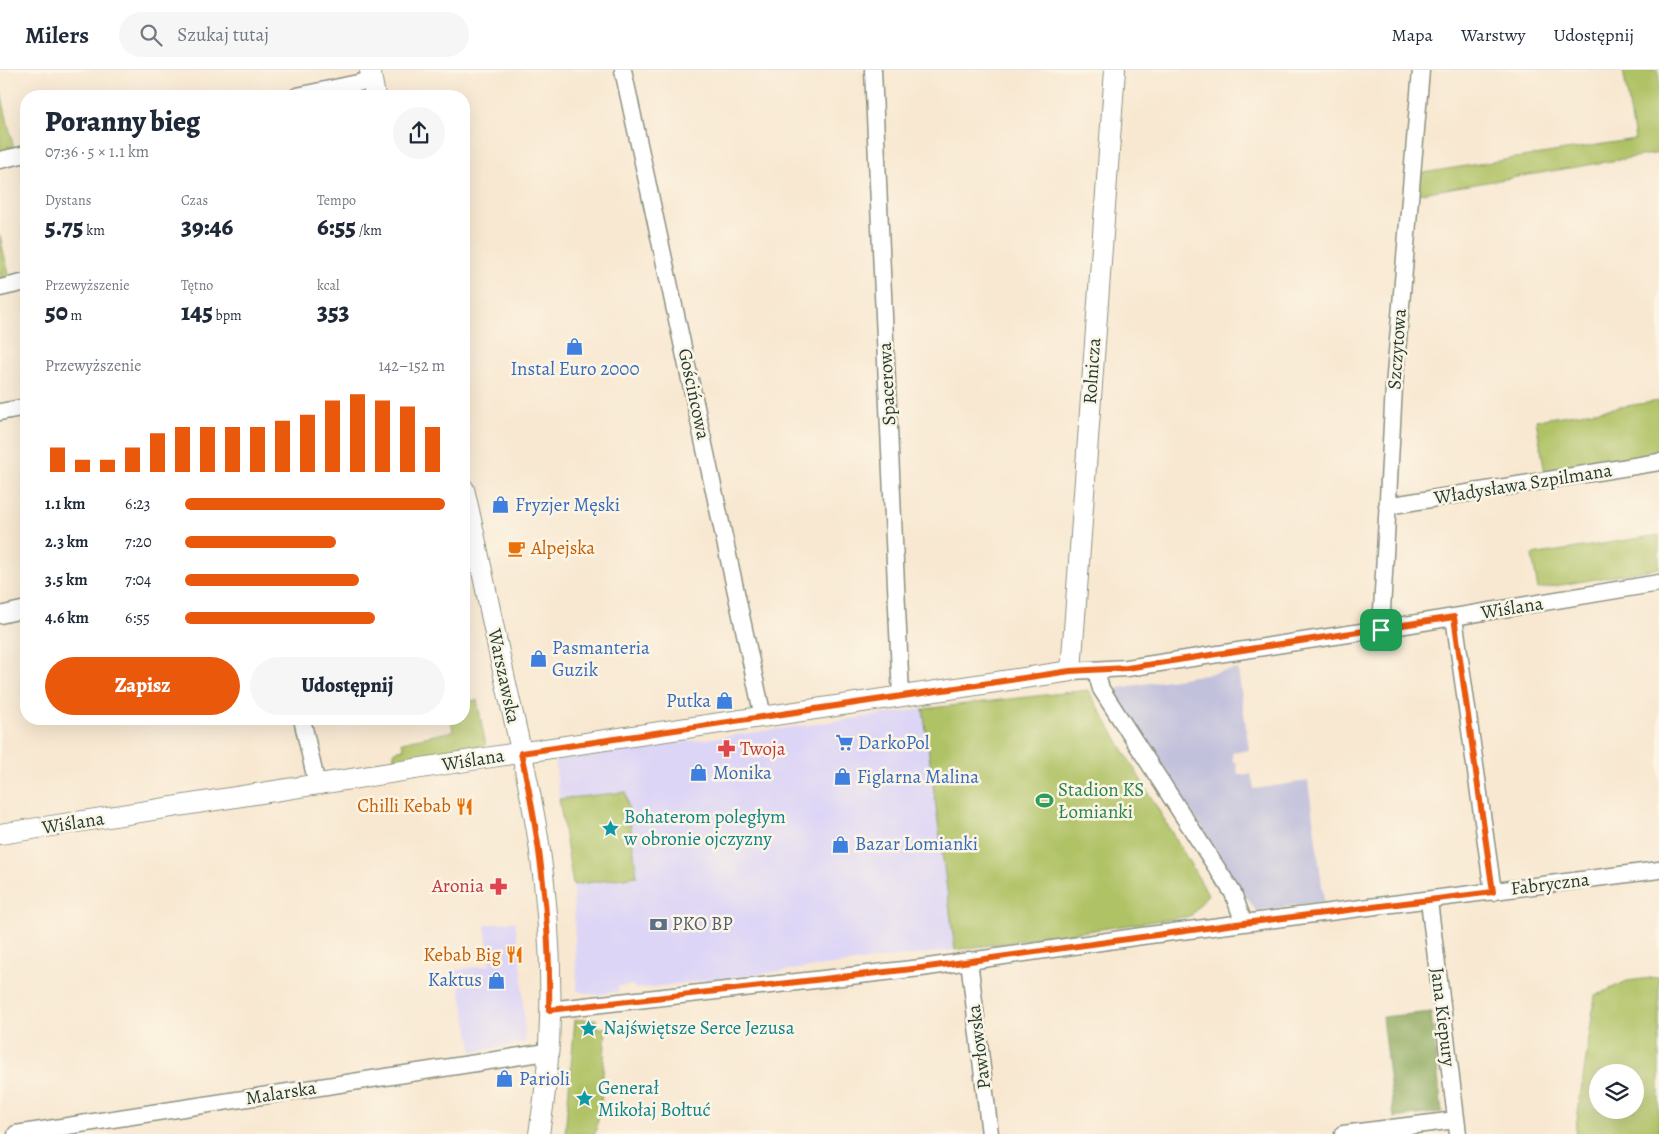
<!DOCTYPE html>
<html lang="pl">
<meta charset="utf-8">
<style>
:root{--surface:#fff;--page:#f6f6f7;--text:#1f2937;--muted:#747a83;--line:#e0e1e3;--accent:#ea580c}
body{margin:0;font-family:Alegreya,serif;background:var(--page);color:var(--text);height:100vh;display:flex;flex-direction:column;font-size:19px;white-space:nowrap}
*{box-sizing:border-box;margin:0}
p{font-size:16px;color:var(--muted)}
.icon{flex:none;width:28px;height:28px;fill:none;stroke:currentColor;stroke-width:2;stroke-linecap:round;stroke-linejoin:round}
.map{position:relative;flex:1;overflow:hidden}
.side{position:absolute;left:20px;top:20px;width:450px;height:635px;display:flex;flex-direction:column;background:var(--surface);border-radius:20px;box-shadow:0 5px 20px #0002}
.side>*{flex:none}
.fabs{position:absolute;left:1589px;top:994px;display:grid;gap:10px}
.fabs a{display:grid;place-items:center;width:55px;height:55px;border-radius:50%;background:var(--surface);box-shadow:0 5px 20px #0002;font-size:25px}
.pin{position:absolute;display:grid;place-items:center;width:42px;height:42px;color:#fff;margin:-21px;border-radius:10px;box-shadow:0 2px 8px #0006}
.round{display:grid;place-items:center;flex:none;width:52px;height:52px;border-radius:26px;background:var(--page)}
.overview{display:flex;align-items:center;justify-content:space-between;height:85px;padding:0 25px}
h1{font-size:28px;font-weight:800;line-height:38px}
.stats{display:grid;grid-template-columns:repeat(3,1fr);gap:8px;height:85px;padding:5px 25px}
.stats div{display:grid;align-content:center}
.stats b{font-size:25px;font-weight:800}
.stats small{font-size:14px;font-weight:400}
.stats p{font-size:14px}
.chart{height:140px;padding:10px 25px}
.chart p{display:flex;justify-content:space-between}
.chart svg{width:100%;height:90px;margin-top:5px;stroke:var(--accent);stroke-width:6}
.primary-button{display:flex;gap:10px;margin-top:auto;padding:10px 25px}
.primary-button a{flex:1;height:58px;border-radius:30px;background:var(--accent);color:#fff;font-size:20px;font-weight:800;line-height:58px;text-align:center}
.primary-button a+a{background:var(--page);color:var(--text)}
ul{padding:0 25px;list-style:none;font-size:16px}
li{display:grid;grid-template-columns:80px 60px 1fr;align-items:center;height:38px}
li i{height:12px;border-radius:6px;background:var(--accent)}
header{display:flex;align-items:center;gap:30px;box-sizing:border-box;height:70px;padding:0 25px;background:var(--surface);border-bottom:1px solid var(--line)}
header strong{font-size:24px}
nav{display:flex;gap:28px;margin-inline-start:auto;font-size:18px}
.search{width:350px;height:45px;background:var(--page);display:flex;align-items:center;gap:12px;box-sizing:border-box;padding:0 18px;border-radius:28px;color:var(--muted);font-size:19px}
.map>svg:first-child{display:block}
.built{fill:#ddd5f6}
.industrial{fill:#c2c1dc}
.green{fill:#b0c266;stroke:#68804d;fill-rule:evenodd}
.forest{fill:#8ca85b;stroke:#567248}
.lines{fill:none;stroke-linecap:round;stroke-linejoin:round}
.minor-casing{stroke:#8c9282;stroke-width:19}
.tertiary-casing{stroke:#8c9282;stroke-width:22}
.minor{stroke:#fff;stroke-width:16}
.tertiary{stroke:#fff;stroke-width:20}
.route-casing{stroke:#fff;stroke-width:10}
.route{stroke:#ea580c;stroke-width:6}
.labels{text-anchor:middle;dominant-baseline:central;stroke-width:5;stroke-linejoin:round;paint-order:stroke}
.street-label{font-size:19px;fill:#1f3d34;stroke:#fcf5e5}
.shop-label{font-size:19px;fill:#366cbe;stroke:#fcf5e5;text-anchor:start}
.food-label{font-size:19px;fill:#c56008;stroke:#fcf5e5;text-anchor:end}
.health-label{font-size:19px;fill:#be3a42;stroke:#fcf5e5;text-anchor:start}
.leisure-label{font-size:19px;fill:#27864d;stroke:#fcf5e5;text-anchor:start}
.culture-label{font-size:19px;fill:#0d838f;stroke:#fcf5e5;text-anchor:start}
.service-label{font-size:19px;fill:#4e5e75;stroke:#fcf5e5;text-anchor:start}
</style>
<header>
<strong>Milers</strong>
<div class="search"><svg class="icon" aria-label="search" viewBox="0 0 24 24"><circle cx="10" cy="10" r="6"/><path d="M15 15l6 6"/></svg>Szukaj tutaj</div>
<nav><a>Mapa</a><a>Warstwy</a><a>Udostępnij</a></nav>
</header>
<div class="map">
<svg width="1659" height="1064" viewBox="0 0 1659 1064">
<rect width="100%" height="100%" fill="#fcf5e5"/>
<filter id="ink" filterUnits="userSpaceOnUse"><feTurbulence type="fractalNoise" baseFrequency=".02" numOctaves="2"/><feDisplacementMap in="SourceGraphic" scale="10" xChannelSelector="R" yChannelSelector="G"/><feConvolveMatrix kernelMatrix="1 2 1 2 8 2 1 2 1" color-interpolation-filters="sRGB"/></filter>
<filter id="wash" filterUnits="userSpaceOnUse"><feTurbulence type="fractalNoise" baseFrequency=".0096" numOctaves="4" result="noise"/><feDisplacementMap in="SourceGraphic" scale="20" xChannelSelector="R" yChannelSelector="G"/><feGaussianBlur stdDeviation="1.12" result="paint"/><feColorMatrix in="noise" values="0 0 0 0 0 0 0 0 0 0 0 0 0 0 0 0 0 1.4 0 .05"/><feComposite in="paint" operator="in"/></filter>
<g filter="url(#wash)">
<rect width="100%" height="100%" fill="#f8e8d1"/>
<path class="built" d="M923,639L955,880L636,919L632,915L619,916L618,921L597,925L577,921L573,815L637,806L626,722L559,729L555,690Z
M515,851L522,905L525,973L473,982L456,900L490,895L485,855Z"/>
<path class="industrial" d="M1238,599L1249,680L1232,683L1233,692H1236L1238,705L1251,704L1254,719L1308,711L1324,831L1256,841L1114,624L1118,618Z"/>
<path class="green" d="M1623,0H1659V83L1416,124V104L1635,69Z
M0,19L14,79L0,82Z
M0,166L10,209L0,211Z
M1659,331V385L1545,403L1536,350Z
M1659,465V498L1538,519L1532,485Z
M1088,620L1208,824L1191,846L955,880L923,639Z
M477,630L486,676L394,690V681L404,679L402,672L453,661L451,649H464V632Z
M626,722L637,806L573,815L559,729Z
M1659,907V1064H1575L1595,926L1627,911ZM1598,1002H1635V1040H1598Z
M596,949L597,958H606L601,1034L595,1064H565L575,950Z"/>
<path class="forest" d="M1431,942L1442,1042L1394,1048L1382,947Z"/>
</g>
<g filter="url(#ink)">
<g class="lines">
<defs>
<path id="minor" d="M623,0L763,647
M873,0L901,627
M297,26L372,10
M0,90L26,84
M0,218L26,212
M0,342L26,337
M1387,436L1659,392
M0,545L26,539
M1454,547L1493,822
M1381,559L1394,317L1421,0
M1071,601L1127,598L1381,559L1659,513
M1096,601L1101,619L1233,823L1244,853
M302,649L317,715
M1429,831L1458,1064
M969,890L990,1064
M549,940L921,898L1142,866L1659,800
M16,1064L547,982
M1343,1064L1456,1050"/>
<path id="tertiary" d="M370,0L375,26
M464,419C478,478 489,537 502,596C515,655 530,714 539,774C553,869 555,969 539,1064
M0,764L485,688L1071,601L1115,0"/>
</defs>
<use href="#minor" class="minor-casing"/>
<use href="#tertiary" class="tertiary-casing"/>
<use href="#minor" class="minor"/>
<use href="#tertiary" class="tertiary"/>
</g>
</g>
<g class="lines" filter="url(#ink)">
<defs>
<path id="route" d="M1454,547L1493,822L1228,855L921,898L549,940C551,853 540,768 521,683L1070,601L1127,598Z"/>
</defs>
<use href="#route" class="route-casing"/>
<use href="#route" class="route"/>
</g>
<defs>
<symbol id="shop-bare" viewBox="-9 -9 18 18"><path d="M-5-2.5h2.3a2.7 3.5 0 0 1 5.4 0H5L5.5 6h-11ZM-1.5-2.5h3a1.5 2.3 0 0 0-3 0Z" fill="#3f7fe0" stroke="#fcf5e5" stroke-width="2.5" paint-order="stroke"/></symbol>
<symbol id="cafe-bare" viewBox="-9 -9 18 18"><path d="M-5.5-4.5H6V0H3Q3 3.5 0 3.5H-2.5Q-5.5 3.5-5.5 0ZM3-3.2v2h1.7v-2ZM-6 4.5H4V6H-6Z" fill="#e8710a" stroke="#fcf5e5" stroke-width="2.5" paint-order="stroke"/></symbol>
<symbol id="supermarket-bare" viewBox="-9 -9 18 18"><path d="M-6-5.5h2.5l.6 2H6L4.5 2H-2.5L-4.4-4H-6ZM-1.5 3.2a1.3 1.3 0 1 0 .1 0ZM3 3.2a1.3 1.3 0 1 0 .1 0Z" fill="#3f7fe0" stroke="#fcf5e5" stroke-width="2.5" paint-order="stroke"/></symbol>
<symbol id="pharmacy-bare" viewBox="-9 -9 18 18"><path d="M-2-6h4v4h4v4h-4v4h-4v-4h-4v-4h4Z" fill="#e0444e" stroke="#fcf5e5" stroke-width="2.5" paint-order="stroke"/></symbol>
<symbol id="stadium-bare" viewBox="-9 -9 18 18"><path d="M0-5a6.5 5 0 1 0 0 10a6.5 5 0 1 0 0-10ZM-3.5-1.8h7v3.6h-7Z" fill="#2e9e5b" stroke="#fcf5e5" stroke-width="2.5" paint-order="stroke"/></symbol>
<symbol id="restaurant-bare" viewBox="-9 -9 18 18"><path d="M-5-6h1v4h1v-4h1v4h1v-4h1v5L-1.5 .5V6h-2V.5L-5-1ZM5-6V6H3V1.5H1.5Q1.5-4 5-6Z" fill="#e8710a" stroke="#fcf5e5" stroke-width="2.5" paint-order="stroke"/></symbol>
<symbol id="sight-bare" viewBox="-9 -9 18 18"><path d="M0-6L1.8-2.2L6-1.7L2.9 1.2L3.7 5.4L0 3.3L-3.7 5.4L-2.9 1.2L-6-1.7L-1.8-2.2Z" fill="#0f9aa8" stroke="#fcf5e5" stroke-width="2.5" paint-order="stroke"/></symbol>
<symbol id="bank-bare" viewBox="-9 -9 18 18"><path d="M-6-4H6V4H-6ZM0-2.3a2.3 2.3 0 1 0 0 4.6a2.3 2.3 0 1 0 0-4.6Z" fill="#5c6f8a" stroke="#fcf5e5" stroke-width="2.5" paint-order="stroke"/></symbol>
</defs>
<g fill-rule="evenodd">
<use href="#shop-bare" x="562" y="264" width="25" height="25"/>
<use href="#shop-bare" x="488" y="422" width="25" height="25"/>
<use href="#cafe-bare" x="504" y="466" width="25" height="25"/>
<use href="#shop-bare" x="526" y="576" width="25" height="25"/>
<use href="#shop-bare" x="712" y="618" width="25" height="25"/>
<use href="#supermarket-bare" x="832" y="660" width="25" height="25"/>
<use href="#pharmacy-bare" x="714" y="666" width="25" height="25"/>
<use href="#shop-bare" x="686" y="690" width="25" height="25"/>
<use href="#shop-bare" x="830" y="694" width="25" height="25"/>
<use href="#stadium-bare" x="1032" y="718" width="25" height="25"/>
<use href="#restaurant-bare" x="452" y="724" width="25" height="25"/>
<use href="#sight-bare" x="598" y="746" width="25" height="25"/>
<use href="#shop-bare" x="828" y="762" width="25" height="25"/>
<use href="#pharmacy-bare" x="486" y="804" width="25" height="25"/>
<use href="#bank-bare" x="646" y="842" width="25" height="25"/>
<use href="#restaurant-bare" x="502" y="872" width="25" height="25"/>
<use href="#shop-bare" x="484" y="898" width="25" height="25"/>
<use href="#sight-bare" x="576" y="946" width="25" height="25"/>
<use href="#shop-bare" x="492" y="996" width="25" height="25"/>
<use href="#sight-bare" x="572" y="1016" width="25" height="25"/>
</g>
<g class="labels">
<g class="street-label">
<text transform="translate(1397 279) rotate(-86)">Szczytowa</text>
<text transform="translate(1092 301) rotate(-86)">Rolnicza</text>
<text transform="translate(887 314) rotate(-93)">Spacerowa</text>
<text transform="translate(694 324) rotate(78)">Gościńcowa</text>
<text transform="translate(1523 414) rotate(-9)">Władysława Szpilmana</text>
<text transform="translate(1512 538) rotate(-9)">Wiślana</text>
<text transform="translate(504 606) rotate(78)">Warszawska</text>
<text transform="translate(473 690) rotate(-9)">Wiślana</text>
<text transform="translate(73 753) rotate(-9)">Wiślana</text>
<text transform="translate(1550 814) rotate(-7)">Fabryczna</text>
<text transform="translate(1443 947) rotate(83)">Jana Kiepury</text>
<text transform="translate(979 977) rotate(-97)">Pawłowska</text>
<text transform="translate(281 1023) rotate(-9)">Malarska</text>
</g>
<g class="shop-label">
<text x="575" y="299" text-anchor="middle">Instal Euro 2000</text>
<text x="515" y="435">Fryzjer Męski</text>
<text x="552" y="578">Pasmanteria<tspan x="552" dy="22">Guzik</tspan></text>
<text x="711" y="631" text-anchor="end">Putka</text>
<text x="858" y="673">DarkoPol</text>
<text x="713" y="703">Monika</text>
<text x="857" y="707">Figlarna Malina</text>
<text x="855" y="774">Bazar Lomianki</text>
<text x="482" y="910" text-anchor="end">Kaktus</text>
<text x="519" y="1009">Parioli</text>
</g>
<g class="food-label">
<text x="531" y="478" text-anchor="start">Alpejska</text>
<text x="451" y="736">Chilli Kebab</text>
<text x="501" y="885">Kebab Big</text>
</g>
<g class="health-label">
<text x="740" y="679">Twoja</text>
<text x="484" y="816" text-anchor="end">Aronia</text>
</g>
<g class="leisure-label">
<text x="1058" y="720">Stadion KS<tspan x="1058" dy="22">Łomianki</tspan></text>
</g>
<g class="culture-label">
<text x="624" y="747">Bohaterom poległym<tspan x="624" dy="22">w obronie ojczyzny</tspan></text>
<text x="603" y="958">Najświętsze Serce Jezusa</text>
<text x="598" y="1018">Generał<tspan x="598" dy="22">Mikołaj Bołtuć</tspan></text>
</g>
<g class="service-label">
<text x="672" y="854">PKO BP</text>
</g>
</g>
</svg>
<div class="fabs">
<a><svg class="icon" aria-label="layers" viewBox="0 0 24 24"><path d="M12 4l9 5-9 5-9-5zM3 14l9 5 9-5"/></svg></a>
</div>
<div class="pin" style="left:1381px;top:560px;background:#1e9e55"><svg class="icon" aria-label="arrive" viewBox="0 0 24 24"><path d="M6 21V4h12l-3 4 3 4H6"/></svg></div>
<section class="side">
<div class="overview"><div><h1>Poranny bieg</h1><p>07:36 · 5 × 1.1 km</p></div><a class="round"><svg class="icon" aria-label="share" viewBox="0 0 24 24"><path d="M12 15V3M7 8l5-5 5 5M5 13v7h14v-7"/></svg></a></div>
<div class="stats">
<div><p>Dystans</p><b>5.75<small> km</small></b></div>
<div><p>Czas</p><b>39:46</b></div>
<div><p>Tempo</p><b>6:55<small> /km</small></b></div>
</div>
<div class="stats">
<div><p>Przewyższenie</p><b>50<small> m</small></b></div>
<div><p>Tętno</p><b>145<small> bpm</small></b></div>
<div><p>kcal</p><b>353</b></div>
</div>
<div class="chart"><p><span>Przewyższenie</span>142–152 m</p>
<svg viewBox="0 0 160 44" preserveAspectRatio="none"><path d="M5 44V32M15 44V38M25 44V38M35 44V32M45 44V25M55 44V22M65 44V22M75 44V22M85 44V22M95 44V19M105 44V16M115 44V9M125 44V6M135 44V9M145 44V12M155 44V22"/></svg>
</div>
<ul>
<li><b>1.1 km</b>6:23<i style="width:100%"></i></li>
<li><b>2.3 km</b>7:20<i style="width:58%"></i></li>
<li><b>3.5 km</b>7:04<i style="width:67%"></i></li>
<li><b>4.6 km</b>6:55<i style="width:73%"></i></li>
</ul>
<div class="primary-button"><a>Zapisz</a><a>Udostępnij</a></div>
</section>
</div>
